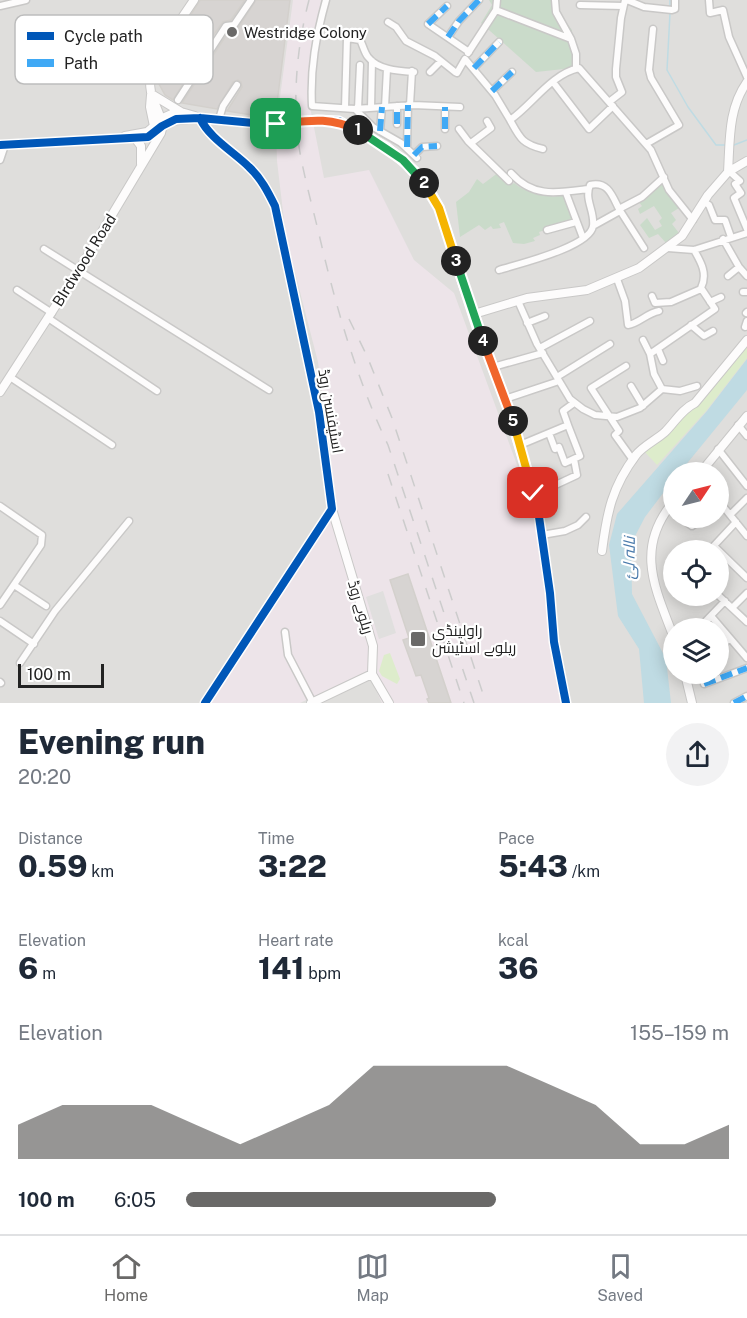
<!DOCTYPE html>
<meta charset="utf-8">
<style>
:root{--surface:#fff;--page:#f2f2f3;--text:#1f2937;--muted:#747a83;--line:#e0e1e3;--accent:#6a6968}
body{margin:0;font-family:"Public Sans",Cairo,sans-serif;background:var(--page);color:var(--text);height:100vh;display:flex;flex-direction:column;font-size:22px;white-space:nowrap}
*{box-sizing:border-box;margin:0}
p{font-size:20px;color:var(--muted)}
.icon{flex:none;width:33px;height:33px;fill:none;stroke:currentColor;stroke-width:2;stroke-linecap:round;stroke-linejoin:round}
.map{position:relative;height:703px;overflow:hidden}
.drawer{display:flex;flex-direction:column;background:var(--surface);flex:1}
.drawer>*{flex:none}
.needle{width:39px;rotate:55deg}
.buttons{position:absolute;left:663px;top:462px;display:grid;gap:12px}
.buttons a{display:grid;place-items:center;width:66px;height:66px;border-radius:50%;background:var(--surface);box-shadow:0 3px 15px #0003;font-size:30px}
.scale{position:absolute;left:18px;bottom:15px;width:86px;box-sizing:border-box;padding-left:6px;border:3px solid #222;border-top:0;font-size:16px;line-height:21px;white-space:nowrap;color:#222;-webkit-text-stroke:4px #fff;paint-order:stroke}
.pin{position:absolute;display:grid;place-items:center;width:51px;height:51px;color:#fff;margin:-26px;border-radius:12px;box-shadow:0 3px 9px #0006}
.km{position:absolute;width:30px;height:30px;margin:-15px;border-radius:50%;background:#222;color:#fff;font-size:16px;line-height:30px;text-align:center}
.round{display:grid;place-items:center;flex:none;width:63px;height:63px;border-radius:32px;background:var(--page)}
.overview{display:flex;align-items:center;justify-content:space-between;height:102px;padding:0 18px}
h1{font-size:33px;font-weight:800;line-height:45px}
.stats{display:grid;grid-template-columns:repeat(3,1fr);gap:9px;height:102px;padding:6px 18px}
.stats div{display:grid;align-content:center}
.stats b{font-size:30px;font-weight:800}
.stats small{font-size:16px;font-weight:400}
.stats p{font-size:16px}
.chart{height:168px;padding:12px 18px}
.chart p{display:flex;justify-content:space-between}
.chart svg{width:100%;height:108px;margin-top:6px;fill:var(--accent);opacity:.7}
ul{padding:0 18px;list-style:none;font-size:20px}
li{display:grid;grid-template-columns:96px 72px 1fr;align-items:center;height:45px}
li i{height:15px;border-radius:8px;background:var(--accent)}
.tab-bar{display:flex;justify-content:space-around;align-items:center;height:84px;border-top:2px solid var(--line);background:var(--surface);font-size:16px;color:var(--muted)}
.tab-bar a{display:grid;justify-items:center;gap:3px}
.tab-bar .selected{color:var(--accent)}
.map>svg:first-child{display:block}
.residential{fill:#dfdedc;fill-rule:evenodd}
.industrial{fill:#ede4e9}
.grass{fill:#ddeccb}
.cemetery{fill:#cadbca}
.parking{fill:#e0dfde}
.water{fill:#bfdbe3}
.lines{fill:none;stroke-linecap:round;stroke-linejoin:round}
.stream{stroke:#bfdbe3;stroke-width:1.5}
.building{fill:#d7d4d2;stroke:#d3d0cc;stroke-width:1.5}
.minor-casing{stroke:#c9c8c7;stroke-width:9}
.tertiary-casing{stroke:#c9c8c7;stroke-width:10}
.minor{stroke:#fdfcfc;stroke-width:6}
.tertiary{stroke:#fdfcfc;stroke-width:8}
.rail{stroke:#ccc;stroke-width:1.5;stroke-dasharray:12 12;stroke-linecap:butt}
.tertiary-bridge-casing{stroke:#c9c8c7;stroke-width:10;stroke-linecap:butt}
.tertiary-bridge{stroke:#fdfcfc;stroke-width:8}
.quiet{stroke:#3fa9f5;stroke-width:6;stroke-dasharray:12 6;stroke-linecap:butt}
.cycleway-casing{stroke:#fff;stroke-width:11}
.cycleway{stroke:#0057b8;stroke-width:8}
.split-1-casing{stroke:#fff;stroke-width:12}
.split-2-casing{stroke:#fff;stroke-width:12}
.split-3-casing{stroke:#fff;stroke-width:12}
.split-4-casing{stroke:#fff;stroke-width:12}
.split-5-casing{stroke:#fff;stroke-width:12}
.split-6-casing{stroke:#fff;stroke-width:12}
.split-1{stroke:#f0652b;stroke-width:8}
.split-2{stroke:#22a559;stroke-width:8}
.split-3{stroke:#f5b400;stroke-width:8}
.split-4{stroke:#22a559;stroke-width:8}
.split-5{stroke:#f0652b;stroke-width:8}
.split-6{stroke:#f5b400;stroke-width:8}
.poi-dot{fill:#6a6968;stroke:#fff;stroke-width:2}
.labels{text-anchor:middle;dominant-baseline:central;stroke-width:4.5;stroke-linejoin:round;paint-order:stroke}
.poi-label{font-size:15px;fill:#222;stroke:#fff;text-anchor:start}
.street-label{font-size:15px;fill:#222;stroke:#fff}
.water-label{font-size:16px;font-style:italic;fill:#4a7aab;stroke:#fff}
.key{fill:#fff;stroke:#bdbdbd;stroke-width:1.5}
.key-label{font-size:16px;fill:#222}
</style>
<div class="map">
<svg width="747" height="703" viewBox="0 0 747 703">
<rect width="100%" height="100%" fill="#f0eeeb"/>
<path class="residential" d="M0,0H747V703H0ZM674,472H718V518H674ZM674,550H718V596H674ZM674,628H718V674H674Z"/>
<path class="industrial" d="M293,0H321L308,97L324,178L369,170L414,260L454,293L531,503L571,703H382L367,671L300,703H207L298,554L336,500L318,362L286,237L277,161L276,127Z"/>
<path class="grass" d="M747,343V358L706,411L657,465L644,451Z
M390,653L400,679L397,684L382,676L379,671L384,655Z"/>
<path class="cemetery" d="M489,0H558L559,13L572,30L573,68L536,72L481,23L492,5Z
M499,172L511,185L514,183C525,192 533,193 546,191L553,197L565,194L573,221L539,232L540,235L533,238L535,241L524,244L513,243L504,222L499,224L501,228L493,229L491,226L485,230L479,225L460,237L456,202L469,192L477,179L483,184Z
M662,181L679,208L671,213L676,220L672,224L679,233L666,243L658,234L649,238L640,225L647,218L655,230L662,226L659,221L662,218L654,206L640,214L638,209L642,206L637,200Z"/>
<path class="parking" d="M383,591L396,633L379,639L366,597Z"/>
<path class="water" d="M747,359V390L680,472H674L673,480L645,517L631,544L632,594L666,659L671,703H644L639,649L618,616L609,545L617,514L707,411Z"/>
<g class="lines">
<path class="stream" d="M670,0V8
M670,13L667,70L688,107L716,145H726
M734,145L747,140"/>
</g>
<path class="building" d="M200,0H245L231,20L223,22L212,37L187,21Z
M256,0H290L275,119L227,111L242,87L241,82L238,80L233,82L217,109L182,103L229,31L238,28Z
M181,30L207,46L173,100L165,95L158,82L159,65Z
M408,574L451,703H429L427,699L429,698L421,675L416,676L403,640L409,638L390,580Z"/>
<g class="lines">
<defs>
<path id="minor" d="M326,0C316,36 310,69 312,106L355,109L413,105L460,107
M497,0L496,10L571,39L576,54V69
M555,0L556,12L571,39
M627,0L644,7L672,10L675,9V0
M709,0L710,13L723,10L729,37L747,77
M580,5L623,6
M0,6L26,0
M447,6L428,24L469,52
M179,22L213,44
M388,22L396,27L406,41L435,56L455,72L457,73L465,59L495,95L510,120C532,105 551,74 579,68L651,150L669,190L693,220
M448,37L459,21L479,0
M468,53L496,10
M474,68L499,42
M430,72L441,61
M553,82L589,129L613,106
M492,91L512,72
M178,100L226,26L234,25L251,0
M609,102L622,92L616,77V69L621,18L625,0
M410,105L412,71
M385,107L387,69
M345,108L347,38L360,40C363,45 364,52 368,57C378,70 399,71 414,72
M371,108L372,61
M355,109L373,127L401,143L417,158
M358,109L360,65
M219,119L223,106L237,85
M510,120C520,138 522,144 543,149
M397,124V106
M445,129V107
M459,129L468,141L509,181
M380,131L382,107
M471,143L491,128L487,121
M646,144L679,125L651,78L649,70L653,29
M407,147L408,105
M414,155L422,147L437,146
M0,160L5,145
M729,171L740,181L735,184L741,193L734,198L747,229
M511,173C533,198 557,193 588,189
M566,193L583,238
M704,202L709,205L715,220H725L731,237
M619,209L644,248
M593,226L620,211
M547,230L576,222
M723,239L739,267L747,276
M668,248L694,250L747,233
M44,249L269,390
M499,270C518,264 590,247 593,226C595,211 584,200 590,185C608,181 612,195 619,209L642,197L664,177
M728,276L739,267
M617,279L625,301L628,325C638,324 647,313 659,311
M17,290L52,313
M743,292H747
M652,296L655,303L671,302L701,289
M518,301L537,344L570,399L583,409L595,415L617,417L640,408L662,389L680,391L697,386
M710,302L721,297
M746,313L747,312
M48,318L157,391
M527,323L545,316
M691,325L704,336L713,331
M745,327L747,321
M643,340L650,354
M540,348L590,321
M658,349L663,361
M626,366L591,388L619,431L615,435L633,460
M493,367L543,353
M10,377L112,445
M557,377L610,344
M631,386L643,406
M662,389L654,374L650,354L715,309L701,288C708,274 701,262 694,250
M505,399L559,381
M738,425L747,436
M549,433L555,449L559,447L565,463L580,456L568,425
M520,445L568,425L563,411L574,403
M718,449L747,486
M534,495L577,475L574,459
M718,500L747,536
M0,506L42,535L41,545L0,605
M730,515L747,498
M681,518L692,526L703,518
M542,535L565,531L578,525L586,517
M714,546L747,578
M710,550L736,522
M14,585L46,606
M718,595L747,622
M732,608L747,593
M711,616L747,658
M0,621L34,644
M699,628L725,601
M285,632L288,655L313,703
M718,651L729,638
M20,663L55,611L129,521
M0,682L1,683
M704,684L747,668
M734,703L747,696"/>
<path id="tertiary" d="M151,95L150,107L155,131
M153,95L181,112
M200,118C209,138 234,152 249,167C261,178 268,192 275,206L319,412L332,509L205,703
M317,120L339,121L386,147L418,174L439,208L477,327L505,399L537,503L550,593L554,642L566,703
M125,136L147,132L165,117L174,113L181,112L195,116
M135,138L141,146V164
M0,145L148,137L171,121L197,118L276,125
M728,172C730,140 728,109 747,82
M474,314L527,298L587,290L639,268L682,236L708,195L728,172L747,161
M0,392L82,265L161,133C165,119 154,106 151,92C149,81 150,70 154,59L194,0
M701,472L747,416
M674,501C634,548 655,588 674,638
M332,509L373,646L372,674L389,703
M602,551C607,512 612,487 636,455C643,446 656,440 665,432C675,422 682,409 695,403L747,340
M685,674L692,703
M311,703L372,674"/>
</defs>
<use href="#minor" class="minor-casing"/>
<use href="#tertiary" class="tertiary-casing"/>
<use href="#minor" class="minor"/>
<use href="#tertiary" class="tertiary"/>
<path class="rail" d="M309,0C296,50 292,103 300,153C306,185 315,216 322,247C338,314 358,382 388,445L474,703
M349,319L367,356L392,418L486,703
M388,474L464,703"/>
<defs>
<path id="tertiary-bridge" d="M276,125L317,120"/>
</defs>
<use href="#tertiary-bridge" class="tertiary-bridge-casing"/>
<use href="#tertiary-bridge" class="tertiary-bridge"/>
<path class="quiet" d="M428,24L447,6
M448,37L459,21L479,0
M474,68L499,42
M492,91L512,72
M397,124V106
M445,129V107
M380,131L382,107
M407,147L408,105
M414,155L422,147L437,146
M704,684L747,668
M734,703L747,696"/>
<defs>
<path id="cycleway" d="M200,118C209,138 234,152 249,167C261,178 268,192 275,206L319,412L332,509L205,703
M0,145L148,137L162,126L176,119L200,118L276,125L317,120L339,121L386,147L418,174L429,189L439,208L477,327L505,399L537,503L550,593L554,642L566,703"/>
</defs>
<use href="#cycleway" class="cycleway-casing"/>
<use href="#cycleway" class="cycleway"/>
</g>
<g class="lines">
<defs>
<path id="split-1" d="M276,124C308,121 327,116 358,130"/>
<path id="split-2" d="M358,130L403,160L424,183"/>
<path id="split-3" d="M424,183L439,208L456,261"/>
<path id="split-4" d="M456,261L483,341"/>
<path id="split-5" d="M483,341L513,421"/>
<path id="split-6" d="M513,421L533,493"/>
</defs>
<use href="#split-1" class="split-1-casing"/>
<use href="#split-2" class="split-2-casing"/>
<use href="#split-3" class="split-3-casing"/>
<use href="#split-4" class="split-4-casing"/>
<use href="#split-5" class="split-5-casing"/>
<use href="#split-6" class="split-6-casing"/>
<use href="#split-1" class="split-1"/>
<use href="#split-2" class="split-2"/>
<use href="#split-3" class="split-3"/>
<use href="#split-4" class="split-4"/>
<use href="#split-5" class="split-5"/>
<use href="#split-6" class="split-6"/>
</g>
<g class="poi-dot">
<circle cx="232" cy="32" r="6"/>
<rect x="410" y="631" width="16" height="16" rx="3"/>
</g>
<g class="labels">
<g class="poi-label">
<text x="244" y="32">Westridge Colony</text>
<text x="432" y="630">راولپنڈی<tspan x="432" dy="17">ریلوے اسٹیشن</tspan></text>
</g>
<g class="street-label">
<text transform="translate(84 260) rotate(-58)">BIrdwood Road</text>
<text transform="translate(331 411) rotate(80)">اسٹیفنسن روڈ</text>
<text transform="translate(361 607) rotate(73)">ریلوے روڈ</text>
</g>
<g class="water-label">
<text transform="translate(629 558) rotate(-89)">نالہ لئ</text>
</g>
</g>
<rect x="15" y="15" width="198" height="69" rx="9" class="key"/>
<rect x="27" y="32" width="27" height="8" fill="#0057b8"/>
<rect x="27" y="59" width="27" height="8" fill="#3fa9f5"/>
<g class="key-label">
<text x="64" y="42">Cycle path</text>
<text x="64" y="69">Path</text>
</g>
</svg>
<div class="buttons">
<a><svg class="needle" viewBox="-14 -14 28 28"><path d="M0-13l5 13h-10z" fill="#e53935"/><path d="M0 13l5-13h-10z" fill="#747a83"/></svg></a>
<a><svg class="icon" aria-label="locate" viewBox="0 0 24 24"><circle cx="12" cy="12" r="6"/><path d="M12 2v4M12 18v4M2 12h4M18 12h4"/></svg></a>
<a><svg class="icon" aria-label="layers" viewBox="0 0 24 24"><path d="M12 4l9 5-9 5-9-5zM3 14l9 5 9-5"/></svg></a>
</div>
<div class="scale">100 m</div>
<div class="pin" style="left:276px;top:124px;background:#1e9e55"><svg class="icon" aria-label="arrive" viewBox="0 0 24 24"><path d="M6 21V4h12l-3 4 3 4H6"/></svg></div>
<div class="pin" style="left:533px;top:493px;background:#d93025"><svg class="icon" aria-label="check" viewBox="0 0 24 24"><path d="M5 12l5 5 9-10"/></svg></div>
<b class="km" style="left:358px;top:130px">1</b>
<b class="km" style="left:424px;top:183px">2</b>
<b class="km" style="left:456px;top:261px">3</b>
<b class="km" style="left:483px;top:341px">4</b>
<b class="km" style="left:513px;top:421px">5</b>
</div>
<section class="drawer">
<div class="overview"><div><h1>Evening run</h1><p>20:20</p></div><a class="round"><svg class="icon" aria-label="share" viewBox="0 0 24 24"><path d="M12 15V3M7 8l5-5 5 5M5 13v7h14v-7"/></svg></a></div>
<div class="stats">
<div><p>Distance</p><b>0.59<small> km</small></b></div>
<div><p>Time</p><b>3:22</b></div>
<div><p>Pace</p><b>5:43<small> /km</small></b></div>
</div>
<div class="stats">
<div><p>Elevation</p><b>6<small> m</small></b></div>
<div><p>Heart rate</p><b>141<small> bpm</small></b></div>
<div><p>kcal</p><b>36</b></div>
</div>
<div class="chart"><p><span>Elevation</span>155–159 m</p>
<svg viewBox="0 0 160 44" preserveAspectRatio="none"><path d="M0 44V30L10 22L20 22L30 22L40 30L50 38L60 30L70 22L80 6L90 6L100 6L110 6L120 14L130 22L140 38L150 38L160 30V44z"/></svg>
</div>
<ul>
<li><b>100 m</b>6:05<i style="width:57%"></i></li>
</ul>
</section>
<nav class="tab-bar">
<a class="selected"><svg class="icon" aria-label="home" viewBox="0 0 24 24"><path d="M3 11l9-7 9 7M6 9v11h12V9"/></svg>Home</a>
<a><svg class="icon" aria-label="map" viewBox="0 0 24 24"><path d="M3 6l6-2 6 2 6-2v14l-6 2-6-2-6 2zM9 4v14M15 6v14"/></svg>Map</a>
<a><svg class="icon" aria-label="saved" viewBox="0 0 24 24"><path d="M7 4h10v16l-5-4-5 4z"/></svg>Saved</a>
</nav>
